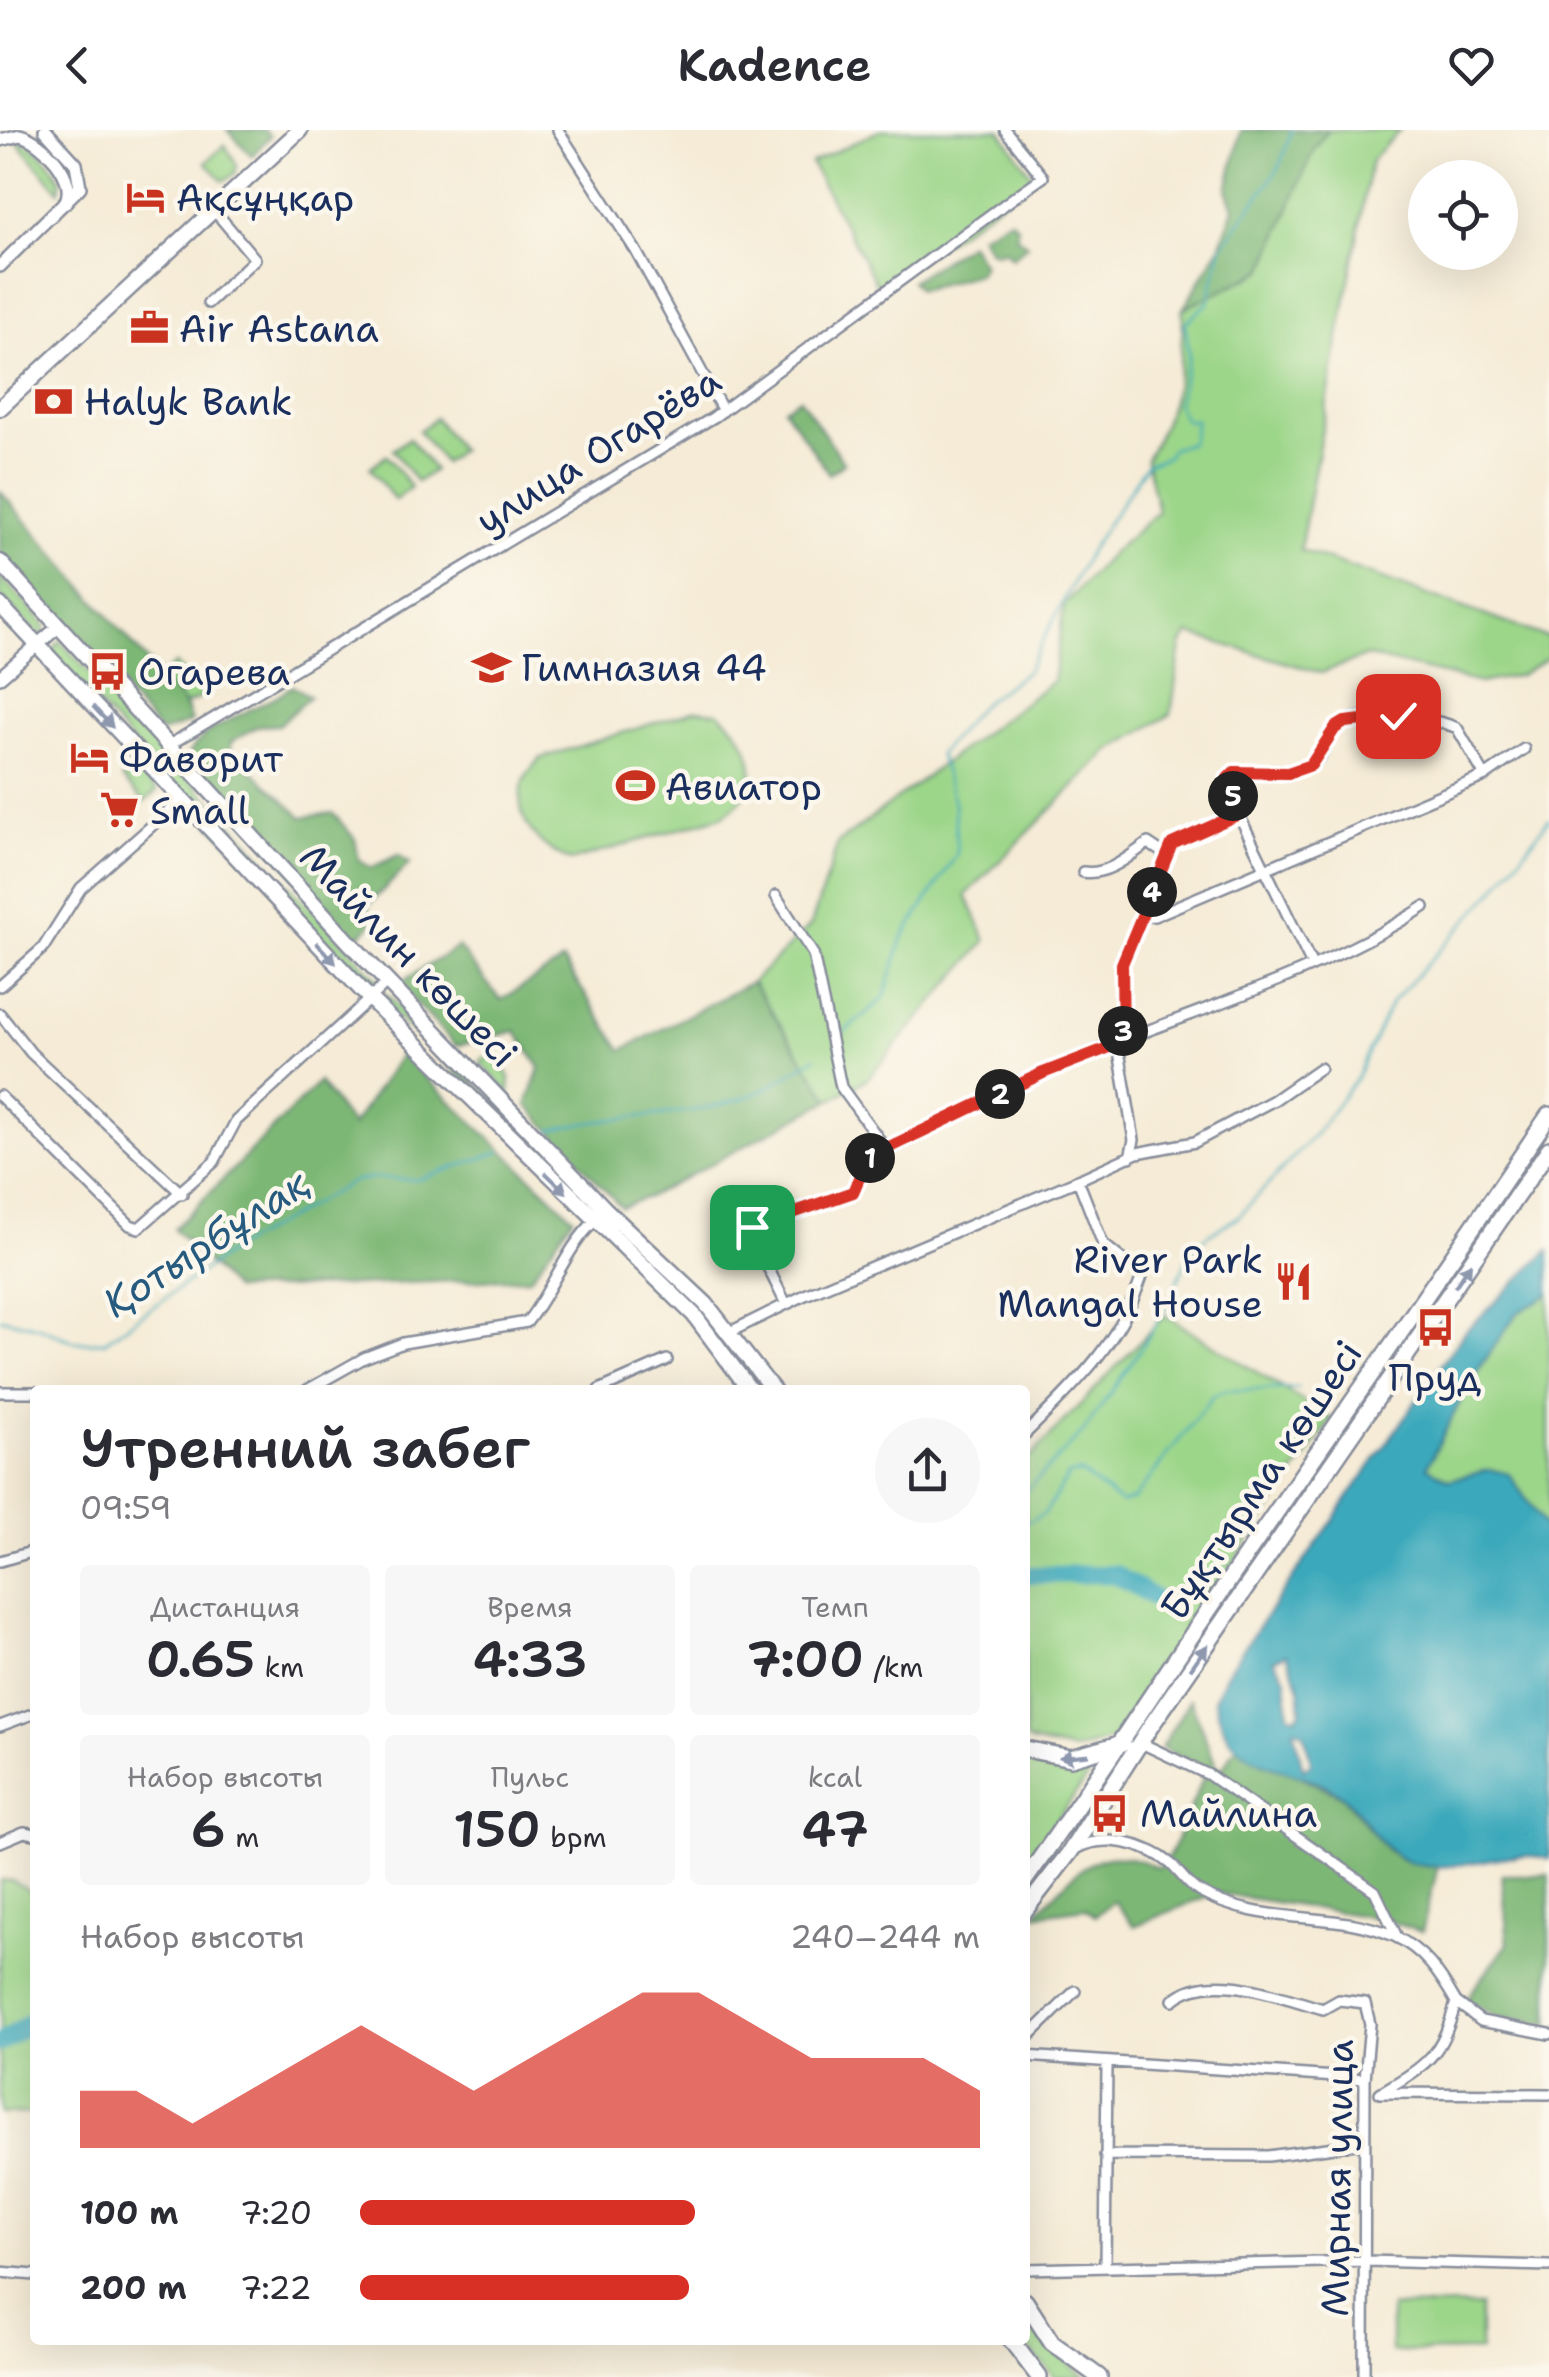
<!DOCTYPE html>
<html lang="ru">
<meta charset="utf-8">
<style>
:root{--surface:#fff;--page:#f7f7f7;--text:#2b2b33;--muted:#7c7c81;--accent:#d93025}
body{margin:0;font-family:"Shantell Sans",sans-serif;background:var(--page);color:var(--text);height:100vh;display:flex;flex-direction:column;font-size:38px;white-space:nowrap}
*{box-sizing:border-box;margin:0}
p{font-size:32px;color:var(--muted)}
.icon{flex:none;width:55px;height:55px;fill:none;stroke:currentColor;stroke-width:2;stroke-linecap:round;stroke-linejoin:round}
.map{position:relative;flex:1;overflow:hidden}
.sheet{position:absolute;left:30px;top:1255px;width:1000px;height:960px;display:flex;flex-direction:column;background:var(--surface);border-radius:10px;box-shadow:0 10px 40px #0002}
.sheet>*{flex:none}
.fabs{position:absolute;left:1408px;top:30px;display:grid;gap:20px}
.fabs a{display:grid;place-items:center;width:110px;height:110px;border-radius:50%;background:var(--surface);box-shadow:0 10px 40px #0002;font-size:50px}
.pin{position:absolute;display:grid;place-items:center;width:85px;height:85px;color:#fff;margin:-42px;border-radius:20px;box-shadow:0 5px 15px #0006}
.km{position:absolute;width:50px;height:50px;margin:-25px;border-radius:50%;background:#222;color:#fff;font-size:28px;line-height:50px;text-align:center}
.round{display:grid;place-items:center;flex:none;width:105px;height:105px;border-radius:52px;background:var(--page)}
.summary{display:flex;align-items:center;justify-content:space-between;height:170px;padding:0 50px}
h1{font-size:55px;font-weight:600;line-height:75px}
.metrics{display:grid;grid-template-columns:repeat(3,1fr);gap:15px;height:170px;padding:10px 50px}
.metrics div{display:grid;align-content:center;border-radius:10px;background:var(--page);text-align:center}
.metrics b{font-size:50px;font-weight:600}
.metrics small{font-size:28px;font-weight:400}
.metrics p{font-size:28px}
.chart{height:280px;padding:20px 50px}
.chart p{display:flex;justify-content:space-between}
.chart svg{width:100%;height:180px;margin-top:10px;fill:var(--accent);opacity:.7}
ul{padding:0 50px;list-style:none;font-size:32px}
li{display:grid;grid-template-columns:160px 120px 1fr;align-items:center;height:75px}
li i{height:25px;border-radius:12px;background:var(--accent)}
header{display:flex;justify-content:space-between;align-items:center;height:130px;padding:0 50px;background:var(--surface);font-size:45px;font-weight:600}
.map>svg:first-child{display:block}
.green{fill:#9cd689;stroke:#5c8274;stroke-width:2.5}
.forest{fill:#7db775;stroke:#4c736a;stroke-width:2.5}
.water{fill:#3ba9bb;stroke:#2b6c8c;stroke-width:2.5;fill-rule:evenodd}
.lines{fill:none;stroke-linecap:round;stroke-linejoin:round}
.stream{stroke:#3ba9bb;stroke-width:2.5}
.river{stroke:#3ba9bb;stroke-width:18}
.minor-casing{stroke:#888d9a;stroke-width:14}
.tertiary-casing{stroke:#888d9a;stroke-width:16}
.secondary-casing{stroke:#888d9a;stroke-width:19}
.primary-casing{stroke:#888d9a;stroke-width:20}
.minor{stroke:#fff;stroke-width:9}
.tertiary{stroke:#fff;stroke-width:11}
.secondary{stroke:#fff;stroke-width:14}
.primary{stroke:#fff;stroke-width:15}
.oneway{fill:#8d97ae}
.route-casing{stroke:#fff;stroke-width:20}
.route{stroke:#d93025;stroke-width:12}
.labels{text-anchor:middle;dominant-baseline:central;stroke-width:9;stroke-linejoin:round;paint-order:stroke}
.poi-label{font-size:38px;fill:#1b2f5e;stroke:#fbf7ec;text-anchor:start}
.street-label{font-size:38px;fill:#1b2f5e;stroke:#fbf7ec}
.water-label{font-size:40px;font-style:italic;fill:#265a7f;stroke:#fbf7ec}
</style>
<header><svg class="icon" aria-label="back" viewBox="0 0 24 24"><path d="M15 5l-7 7 7 7"/></svg>Kadence<svg class="icon" aria-label="heart" viewBox="0 0 24 24"><path d="M12 20l-8-8c-3-5 5-10 8-4 3-6 11-1 8 4z"/></svg></header>
<div class="map">
<svg width="1549" height="2247" viewBox="0 0 1549 2247">
<rect width="100%" height="100%" fill="#fbf7ec"/>
<filter id="ink" filterUnits="userSpaceOnUse"><feTurbulence type="fractalNoise" baseFrequency=".01" numOctaves="2"/><feDisplacementMap in="SourceGraphic" scale="20" xChannelSelector="R" yChannelSelector="G"/><feConvolveMatrix kernelMatrix="1 2 1 2 8 2 1 2 1" color-interpolation-filters="sRGB"/></filter>
<filter id="wash" filterUnits="userSpaceOnUse"><feTurbulence type="fractalNoise" baseFrequency=".0048" numOctaves="4" result="noise"/><feDisplacementMap in="SourceGraphic" scale="40" xChannelSelector="R" yChannelSelector="G"/><feGaussianBlur stdDeviation="2.25" result="paint"/><feColorMatrix in="noise" values="0 0 0 0 0 0 0 0 0 0 0 0 0 0 0 0 0 1.4 0 .05"/><feComposite in="paint" operator="in"/></filter>
<g filter="url(#wash)">
<rect width="100%" height="100%" fill="#f5ebd6"/>
<path class="green" d="M880,0H1000L1034,48L879,159L811,33Z
M1328,0H1400L1371,31L1300,420L1549,508V527L1520,545L1480,553L1367,526L1321,543L1189,504L1181,515L1171,584L1108,622L966,765L986,811L867,949L830,970L752,852L811,795L838,713L1053,551L1064,475L1114,421L1158,382L1146,329C1177,277 1182,238 1183,179L1264,140L1313,20Z
M14,8C35,16 51,30 61,51L59,61Z
M225,15L237,35L235,44L223,51L206,32Z
M435,288L460,320L444,333L419,301Z
M409,308L434,340L417,352L393,320Z
M386,325L411,357L395,370L370,338Z
M0,446L45,495L44,505H39L0,465Z
M60,511L379,851L368,853L163,646L51,523Z
M175,534L204,566L185,575L160,546Z
M696,580L718,582C756,612 768,657 722,686L571,731C527,713 499,667 541,628Z
M135,637L157,661L144,672L122,648Z
M386,864L490,969L489,973L384,876Z
M484,928H495L510,947L509,963L480,932Z
M1549,1164V1403L1508,1343L1489,1340L1449,1350L1427,1337L1469,1254L1516,1184Z
M1165,1185L1332,1289L1112,1610L1073,1621L1031,1612L1025,1609V1333Z
M1025,1628L1062,1637L1099,1631L1025,1734Z
M0,1750L13,1751L35,1764V1983L0,1984Z
M1480,2176V2221L1391,2222V2177Z
M1025,2182L1044,2213L1086,2247H1054L1022,2210Z"/>
<path class="forest" d="M227,0H264L270,6L252,26Z
M1241,0H1328L1313,21L1264,140L1183,179L1220,117L1234,78L1227,60Z
M1010,89L1017,95V107L1027,115L1012,128L1003,119L998,123L989,120L980,105Z
M970,113L983,135L977,144L919,160L911,151Z
M800,268L844,333L829,344L784,278Z
M0,361L185,575L191,592L161,603L0,424Z
M292,556L310,566L279,595L258,596L231,612V621L302,687L333,683L355,709L359,729L371,738L398,725L410,733L368,775L371,795L355,810L187,627C203,592 262,580 292,556Z
M458,817L501,870L563,831L622,920L752,852L830,970L653,1065L621,1077L527,975L540,938L516,901L456,916L398,854Z
M401,924L573,1087L530,1148L234,1160L174,1099L319,952L352,996Z
M1190,1569L1219,1643L1237,1616L1342,1666L1388,1721L1401,1729L1438,1736L1422,1802L1378,1788L1215,1763L1134,1796L1114,1771L1095,1786L1085,1778L1034,1785C1078,1743 1095,1707 1158,1738L1170,1725L1205,1644H1216L1161,1618Z
M1502,1745H1549V1894L1496,1887L1465,1870L1508,1814Z"/>
<path class="water" d="M1549,1120V1164L1516,1184L1469,1254L1427,1337L1449,1350L1489,1340L1508,1343L1549,1403V1729C1508,1717 1461,1743 1419,1735C1380,1728 1369,1687 1341,1665C1309,1640 1260,1644 1231,1611C1222,1601 1218,1582 1214,1569L1227,1542L1464,1202ZM1286,1524L1299,1555L1301,1581L1296,1587L1289,1584L1286,1548L1274,1529ZM1294,1598L1304,1603L1311,1634L1303,1639Z"/>
<g class="lines">
<path class="stream" d="M843,903L884,868L903,807L957,724L954,672L939,624L981,575L1027,541L1089,422L1147,334L1167,327L1171,319L1191,313L1196,290L1186,291L1177,275L1189,225L1185,193L1208,173L1221,118L1279,38L1292,0
M550,1001C615,983 686,990 749,966C772,958 795,940 816,927
M0,1188L39,1197L75,1212H104L235,1118L352,1052L370,1048L417,1050L500,1022
M1025,1362L1084,1301L1130,1235L1166,1178L1189,1125L1209,1104L1238,1087L1316,1003L1356,949L1391,873L1495,760L1549,689
M1025,1393L1045,1383L1069,1344L1081,1343L1121,1373L1134,1369L1213,1266L1224,1261L1298,1258"/>
<path class="river" d="M1025,1445L1115,1444L1161,1472
M0,1913L35,1889"/>
</g>
</g>
<g filter="url(#ink)">
<g class="lines">
<defs>
<path id="minor" d="M558,0L636,121L723,281
M208,173L255,129L214,80
M166,617L714,287L1016,66L1043,47L1005,0
M1083,742C1108,746 1129,726 1148,713L1166,725
M776,766L813,824L841,957L886,1019
M1142,787L1154,786L1485,646L1524,619
M1311,833L1239,685L1228,648L1234,642C1260,640 1288,648 1311,635C1326,627 1325,607 1336,597C1357,577 1433,587 1457,598L1485,646
M0,856L43,818L81,758L181,670
M0,884L31,923L182,1064
M0,966L130,1095L139,1098L214,1032L236,991L388,852
M1130,1027L1134,1010L1119,921L1124,895L1123,834L1172,714L1239,685
M1078,1050L1137,1023L1195,1012L1274,970L1320,938
M786,1174L751,1103L752,1097L853,1062L866,1032L875,1024C947,992 1016,953 1089,923C1196,881 1327,840 1424,777
M730,1202L805,1165L1078,1050L1103,1114L1142,1146C1120,1213 1074,1256 1025,1304
M307,1260L364,1228L403,1213L527,1192C552,1161 567,1116 595,1091
M599,1260L667,1230
M0,1262H35
M0,1431L35,1421
M0,1596L35,1583
M1141,1613L1209,1645L1375,1761L1397,1807
M0,1712L24,1702L35,1704
M1077,1718C1105,1703 1147,1714 1171,1734C1180,1743 1188,1755 1198,1761C1263,1798 1335,1779 1394,1806C1424,1820 1440,1844 1456,1872C1441,1927 1427,1935 1380,1963
M1173,1870C1210,1838 1280,1867 1323,1879L1339,1870L1365,1873L1370,1894L1365,1949L1364,2247
M1456,1872L1481,1891L1549,1904
M1025,1910L1075,1861
M1025,1926L1365,1949
M1382,1963L1549,1964
M1105,2025L1268,2026L1364,2013
M1105,2137L1107,1933
M1025,2139L1367,2131L1549,2136
M0,2142L35,2145"/>
<path id="tertiary" d="M0,10L20,5C43,11 79,49 65,73
M0,136L80,57L76,34L45,0
M0,547L58,497"/>
<path id="secondary" d="M0,278L300,0
M0,432L350,813L606,1080L706,1174L773,1260
M0,475L370,869L694,1185L750,1260"/>
<path id="primary" d="M1025,1619L1071,1628L1123,1613
M1025,1750C1102,1643 1172,1532 1247,1424C1348,1278 1450,1132 1549,985
M1025,1780L1070,1722L1148,1600L1549,1019
M1025,2171L1052,2213L1099,2247
M1011,2210L1039,2247"/>
</defs>
<use href="#minor" class="minor-casing"/>
<use href="#tertiary" class="tertiary-casing"/>
<use href="#secondary" class="secondary-casing"/>
<use href="#primary" class="primary-casing"/>
<use href="#minor" class="minor"/>
<use href="#tertiary" class="tertiary"/>
<use href="#secondary" class="secondary"/>
<use href="#primary" class="primary"/>
</g>
<defs><path id="oneway-solid" d="M-6-.8H1V-3.2L6.5 0L1 3.2V.8H-6Z" transform="scale(2.5)"/></defs>
<g class="oneway">
<use href="#oneway-solid" transform="translate(103 587) rotate(47)"/>
<use href="#oneway-solid" transform="translate(326 823) rotate(47)"/>
<use href="#oneway-solid" transform="translate(556 1053) rotate(44)"/>
<use href="#oneway-solid" transform="translate(1463 1145) rotate(-56)"/>
<use href="#oneway-solid" transform="translate(1199 1527) rotate(-55)"/>
<use href="#oneway-solid" transform="translate(1074 1626) rotate(174)"/>
</g>
</g>
<g class="lines" filter="url(#ink)">
<defs>
<path id="route" d="M752,1097L853,1062L866,1032L875,1024L1043,943L1123,912L1122,834L1172,714L1239,684L1228,648L1234,642L1288,643L1311,635L1335,598L1345,592L1398,586"/>
</defs>
<use href="#route" class="route-casing"/>
<use href="#route" class="route"/>
</g>
<defs>
<symbol id="hotel-bare" viewBox="-9 -9 18 18"><path d="M-6-4.5h1.5V1H6V5H4.5V3h-9V5H-6ZM-4 0a1.8 1.8 0 1 1 3.6 0ZM.5 0V-2.5h3Q6-2.5 6 0Z" fill="#c8321e" stroke="#fbf7ec" stroke-width="2.5" paint-order="stroke"/></symbol>
<symbol id="office-bare" viewBox="-9 -9 18 18"><path d="M-6-3h4V-5.5h4V-3h4V5H-6ZM-1-4.5V-3h2v-1.5ZM-6 0V1H6V0Z" fill="#c8321e" stroke="#fbf7ec" stroke-width="2.5" paint-order="stroke"/></symbol>
<symbol id="bank-bare" viewBox="-9 -9 18 18"><path d="M-6-4H6V4H-6ZM0-2.3a2.3 2.3 0 1 0 0 4.6a2.3 2.3 0 1 0 0-4.6Z" fill="#c8321e" stroke="#fbf7ec" stroke-width="2.5" paint-order="stroke"/></symbol>
<symbol id="school-bare" viewBox="-9 -9 18 18"><path d="M0-5L7-2L0 1L-7-2ZM-4 1L0 2.5L4 1V4Q0 6-4 4Z" fill="#c8321e" stroke="#fbf7ec" stroke-width="2.5" paint-order="stroke"/></symbol>
<symbol id="bus-bare" viewBox="-9 -9 18 18"><path d="M-5-6H5V4H4V6H2V4H-2V6H-4V4H-5ZM-3.5-4V0h7V-4ZM-3.5 1.2v1.5H-2V1.2ZM2 1.2v1.5H3.5V1.2Z" fill="#c8321e" stroke="#fbf7ec" stroke-width="2.5" paint-order="stroke"/></symbol>
<symbol id="stadium-bare" viewBox="-9 -9 18 18"><path d="M0-5a6.5 5 0 1 0 0 10a6.5 5 0 1 0 0-10ZM-3.5-1.8h7v3.6h-7Z" fill="#c8321e" stroke="#fbf7ec" stroke-width="2.5" paint-order="stroke"/></symbol>
<symbol id="supermarket-bare" viewBox="-9 -9 18 18"><path d="M-6-5.5h2.5l.6 2H6L4.5 2H-2.5L-4.4-4H-6ZM-1.5 3.2a1.3 1.3 0 1 0 .1 0ZM3 3.2a1.3 1.3 0 1 0 .1 0Z" fill="#c8321e" stroke="#fbf7ec" stroke-width="2.5" paint-order="stroke"/></symbol>
<symbol id="restaurant-bare" viewBox="-9 -9 18 18"><path d="M-5-6h1v4h1v-4h1v4h1v-4h1v5L-1.5 .5V6h-2V.5L-5-1ZM5-6V6H3V1.5H1.5Q1.5-4 5-6Z" fill="#c8321e" stroke="#fbf7ec" stroke-width="2.5" paint-order="stroke"/></symbol>
</defs>
<g fill-rule="evenodd">
<use href="#hotel-bare" x="118" y="40" width="55" height="55"/>
<use href="#office-bare" x="122" y="170" width="55" height="55"/>
<use href="#bank-bare" x="26" y="244" width="55" height="55"/>
<use href="#school-bare" x="464" y="510" width="55" height="55"/>
<use href="#bus-bare" x="80" y="514" width="55" height="55"/>
<use href="#hotel-bare" x="62" y="600" width="55" height="55"/>
<use href="#stadium-bare" x="608" y="628" width="55" height="55"/>
<use href="#supermarket-bare" x="92" y="652" width="55" height="55"/>
<use href="#restaurant-bare" x="1266" y="1124" width="55" height="55"/>
<use href="#bus-bare" x="1408" y="1170" width="55" height="55"/>
<use href="#bus-bare" x="1082" y="1656" width="55" height="55"/>
</g>
<g class="labels">
<g class="poi-label">
<text x="176" y="67">Ақсұңқар</text>
<text x="179" y="198">Air Astana</text>
<text x="84" y="271">Halyk Bank</text>
<text x="521" y="537">Гимназия 44</text>
<text x="138" y="541">Огарева</text>
<text x="119" y="628">Фаворит</text>
<text x="665" y="656">Авиатор</text>
<text x="150" y="680">Small</text>
<text x="1263" y="1129" text-anchor="end">River Park<tspan x="1263" dy="44">Mangal House</tspan></text>
<text x="1435" y="1247" text-anchor="middle">Пруд</text>
<text x="1140" y="1683">Майлина</text>
</g>
<g class="street-label">
<text transform="translate(598 320) rotate(-32)">улица Огарёва</text>
<text transform="translate(409 825) rotate(46)">Майлин көшесі</text>
<text transform="translate(1261 1350) rotate(-56)">Бұқтырма көшесі</text>
<text transform="translate(1337 2048) rotate(-89)">Мирная улица</text>
</g>
<g class="water-label">
<text transform="translate(206 1113) rotate(-33)">Қотырбұлақ</text>
</g>
</g>
</svg>
<div class="fabs">
<a><svg class="icon" aria-label="locate" viewBox="0 0 24 24"><circle cx="12" cy="12" r="6"/><path d="M12 2v4M12 18v4M2 12h4M18 12h4"/></svg></a>
</div>
<div class="pin" style="left:752px;top:1097px;background:#1e9e55"><svg class="icon" aria-label="arrive" viewBox="0 0 24 24"><path d="M6 21V4h12l-3 4 3 4H6"/></svg></div>
<div class="pin" style="left:1398px;top:586px;background:#d93025"><svg class="icon" aria-label="check" viewBox="0 0 24 24"><path d="M5 12l5 5 9-10"/></svg></div>
<b class="km" style="left:870px;top:1028px">1</b>
<b class="km" style="left:1000px;top:964px">2</b>
<b class="km" style="left:1123px;top:901px">3</b>
<b class="km" style="left:1152px;top:762px">4</b>
<b class="km" style="left:1233px;top:666px">5</b>
<section class="sheet">
<div class="summary"><div><h1>Утренний забег</h1><p>09:59</p></div><a class="round"><svg class="icon" aria-label="share" viewBox="0 0 24 24"><path d="M12 15V3M7 8l5-5 5 5M5 13v7h14v-7"/></svg></a></div>
<div class="metrics">
<div><p>Дистанция</p><b>0.65<small> km</small></b></div>
<div><p>Время</p><b>4:33</b></div>
<div><p>Темп</p><b>7:00<small> /km</small></b></div>
</div>
<div class="metrics">
<div><p>Набор высоты</p><b>6<small> m</small></b></div>
<div><p>Пульс</p><b>150<small> bpm</small></b></div>
<div><p>kcal</p><b>47</b></div>
</div>
<div class="chart"><p><span>Набор высоты</span>240–244 m</p>
<svg viewBox="0 0 160 44" preserveAspectRatio="none"><path d="M0 44V30L10 30L20 38L30 30L40 22L50 14L60 22L70 30L80 22L90 14L100 6L110 6L120 14L130 22L140 22L150 22L160 30V44z"/></svg>
</div>
<ul>
<li><b>100 m</b>7:20<i style="width:54%"></i></li>
<li><b>200 m</b>7:22<i style="width:53%"></i></li>
</ul>
</section>
</div>
